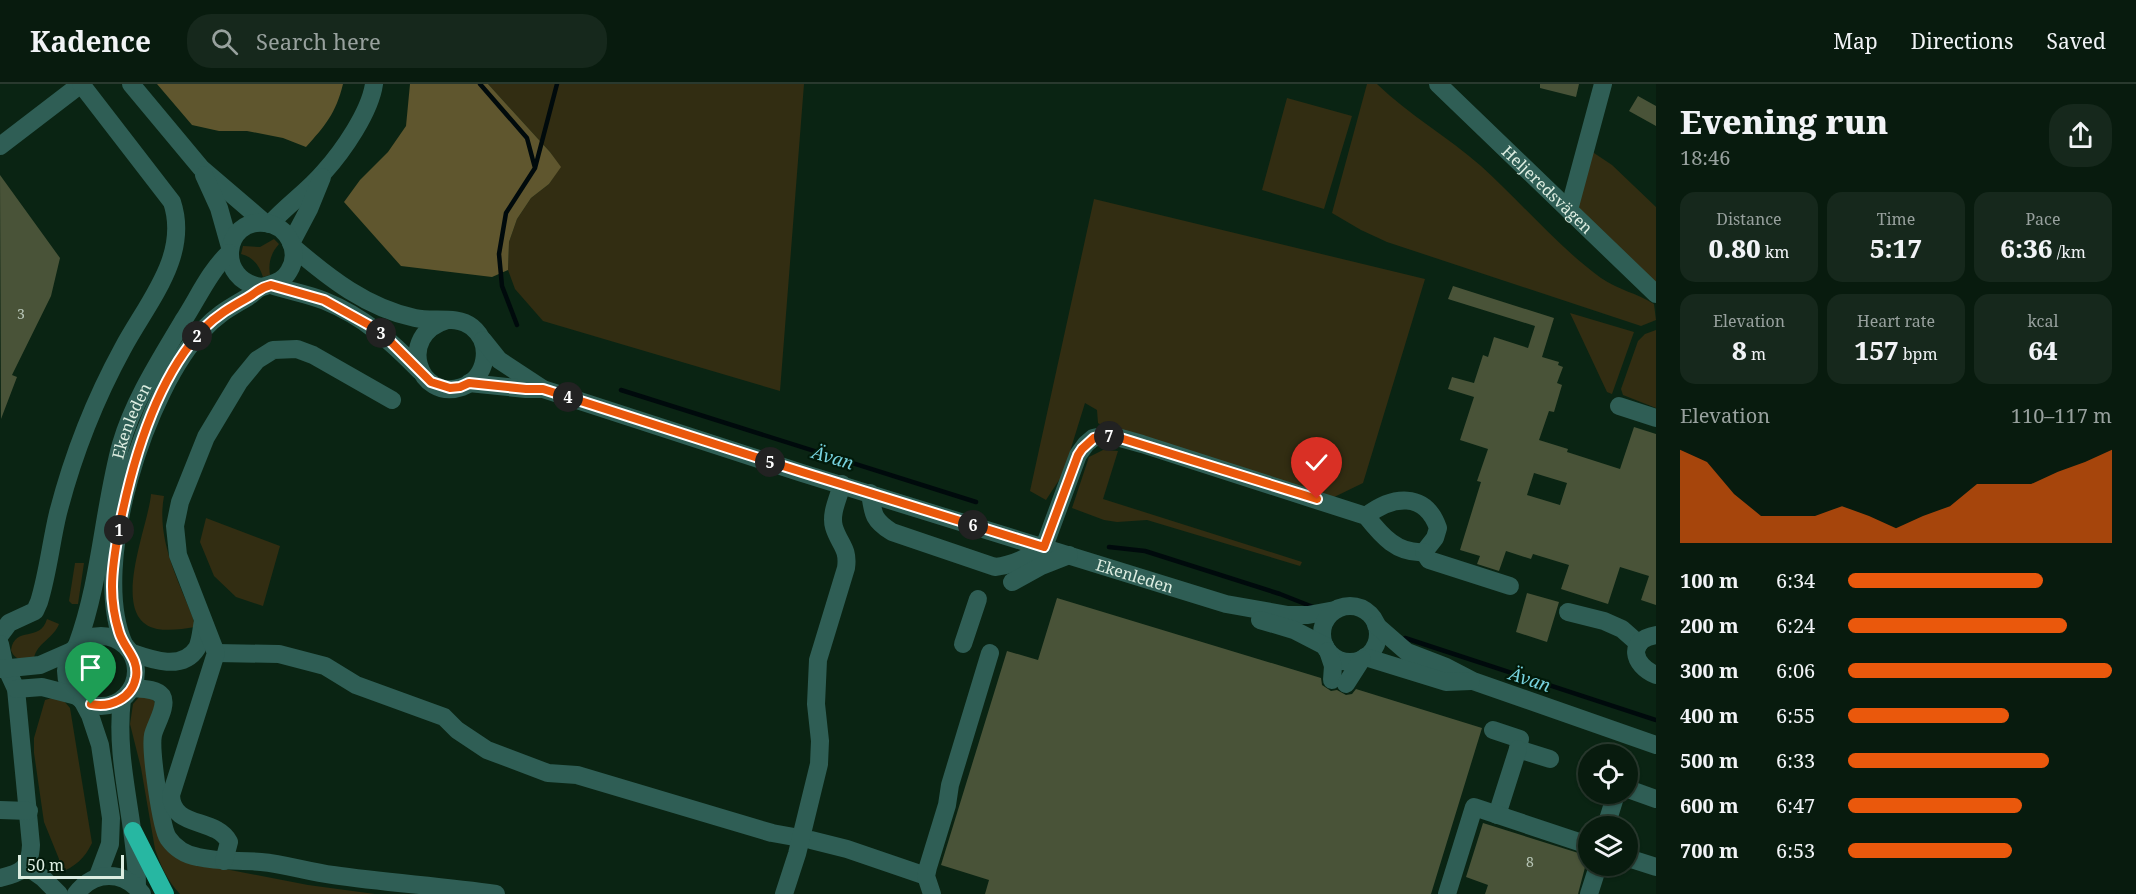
<!DOCTYPE html>
<meta charset="utf-8">
<style>
:root{--surface:#081b0e;--page:#16281c;--text:#f1f3f6;--muted:#98a19e;--line:#29392e;--accent:#ea580c}
body{margin:0;font-family:"Noto Serif",serif;background:var(--page);color:var(--text);height:100vh;display:flex;flex-direction:column;font-size:22px;white-space:nowrap}
*{box-sizing:border-box;margin:0}
p{font-size:20px;color:var(--muted)}
.icon{flex:none;width:33px;height:33px;fill:none;stroke:currentColor;stroke-width:2;stroke-linecap:round;stroke-linejoin:round}
.map{position:relative;flex:1;overflow:hidden}
.side{display:flex;flex-direction:column;background:var(--surface);width:480px}
.side>*{flex:none}
.buttons{position:absolute;left:1578px;top:660px;display:grid;gap:12px}
.buttons a{display:grid;place-items:center;width:60px;height:60px;border-radius:50%;background:var(--surface);box-shadow:0 2px 4px #0004,0 0 0 2px var(--line);font-size:30px}
.scale{position:absolute;left:18px;bottom:15px;width:106px;box-sizing:border-box;padding-left:6px;border:3px solid #ddede1;border-top:0;font-size:16px;line-height:21px;white-space:nowrap;color:#ddede1;-webkit-text-stroke:4px #021a0a;paint-order:stroke}
.pin{position:absolute;display:grid;place-items:center;width:51px;height:51px;color:#fff;margin:-62px -26px;border-radius:50% 50% 50% 0;rotate:-45deg;box-shadow:0 0 6px #0007}
.pin .icon{rotate:45deg}
.km{position:absolute;width:30px;height:30px;margin:-15px;border-radius:50%;background:#222;color:#fff;font-size:16px;line-height:30px;text-align:center}
.round{display:grid;place-items:center;flex:none;width:63px;height:63px;border-radius:24px;background:var(--page)}
.overview{display:flex;align-items:center;justify-content:space-between;height:102px;padding:0 24px}
h1{font-size:33px;font-weight:800;line-height:45px}
.figures{display:grid;grid-template-columns:repeat(3,1fr);gap:9px;height:102px;padding:6px 24px}
.figures div{display:grid;align-content:center;border-radius:15px;background:var(--page);text-align:center}
.figures b{font-size:26px;font-weight:800}
.figures small{font-size:16px;font-weight:400}
.figures p{font-size:16px}
.chart{height:168px;padding:12px 24px}
.chart p{display:flex;justify-content:space-between}
.chart svg{width:100%;height:108px;margin-top:6px;fill:var(--accent);opacity:.7}
ul{padding:0 24px;list-style:none;font-size:20px}
li{display:grid;grid-template-columns:96px 72px 1fr;align-items:center;height:45px}
li i{height:15px;border-radius:8px;background:var(--accent)}
header{display:flex;align-items:center;gap:36px;box-sizing:border-box;height:84px;padding:0 30px;background:var(--surface);border-bottom:2px solid var(--line)}
header strong{font-size:28px}
nav{display:flex;gap:33px;margin-inline-start:auto;font-size:21px}
.search{width:420px;height:54px;background:var(--page);display:flex;align-items:center;gap:15px;box-sizing:border-box;padding:0 21px;border-radius:24px;color:var(--muted);font-size:22px}
main{display:flex;flex:1;min-height:0}
.map>svg:first-child{display:block}
.green{fill:#322d12}
.forest{fill:#5f562e}
.lines{fill:none;stroke-linecap:round;stroke-linejoin:round}
.stream{stroke:#000a0c;stroke-width:4.5}
.building{fill:#495338;fill-rule:evenodd}
.minor{stroke:#2f5e55;stroke-width:18}
.highway{stroke:#27b7a2;stroke-width:18}
.route-casing{stroke:#fff;stroke-width:12}
.route{stroke:#ea580c;stroke-width:8}
.labels{text-anchor:middle;dominant-baseline:central;stroke-width:4.5;stroke-linejoin:round;paint-order:stroke}
.number-label{font-size:14px;fill:#b8c6b7}
.street-label{font-size:16px;fill:#ddede1;stroke:#021a0a}
.water-label{font-size:18px;font-style:italic;fill:#77d2df;stroke:#021a0a}
</style>
<header>
<strong>Kadence</strong>
<div class="search"><svg class="icon" aria-label="search" viewBox="0 0 24 24"><circle cx="10" cy="10" r="6"/><path d="M15 15l6 6"/></svg>Search here</div>
<nav><a>Map</a><a>Directions</a><a>Saved</a></nav>
</header>
<main>
<div class="map">
<svg width="1656" height="810" viewBox="0 0 1656 810">
<rect width="100%" height="100%" fill="#0a2413"/>
<path class="green" d="M488,0H804L780,307L543,237L515,205L508,186L509,158L517,135L531,114L549,100L560,83L550,68Z
M1367,0H1377C1409,31 1448,53 1481,82C1522,119 1557,162 1601,194C1618,206 1637,209 1654,220L1656,236L1641,242L1387,158L1361,146L1332,129Z
M1287,14L1352,32L1324,125L1262,106Z
M1588,65L1612,81L1656,123V206L1571,122Z
M1094,115L1425,195L1363,399L1326,417L1110,347L1098,339L1097,326L1085,319L1063,390L1046,416L1030,407Z
M274,155L279,160C271,169 268,179 270,191L263,193C259,181 253,173 241,170L243,162L260,163Z
M1570,229L1634,248L1612,310L1607,308Z
M1656,246V324L1623,311L1621,305L1638,257L1645,250Z
M1103,366L1118,367L1103,415L1302,478L1300,482L1147,436L1117,438L1104,436L1072,424L1089,373Z
M151,410L164,412C156,455 178,495 193,534L195,543C183,545 170,547 157,545C107,535 149,441 151,410Z
M206,434L280,462L263,522L236,513L214,492L200,458Z
M75,479H84L78,520H72L69,517Z
M47,535L59,540C54,554 37,559 34,574C24,575 15,578 11,566C15,541 40,559 47,535Z
M140,612L152,614L155,619L160,748L194,779L308,801L375,810H180C168,798 160,780 155,765L141,684L130,640L133,620Z
M55,613L64,617L70,624L92,759C85,774 75,783 59,789V775L44,738L34,669V654L45,616Z"/>
<path class="forest" d="M157,0H343C336,29 325,42 306,63L283,54L247,47H219L192,41Z
M410,0H488L550,68L561,83L549,100L531,114L517,135L509,158L508,186L492,193L401,182L344,118L360,96L388,68L406,42Z"/>
<g class="lines">
<path class="stream" d="M480,0L527,54L535,84
M517,241L502,202L499,170L506,129L535,84L557,0
M621,306L976,418
M1109,463L1145,467L1280,510L1313,523
M1405,554L1656,636"/>
</g>
<path class="building" d="M1540,0H1579L1576,13L1540,4Z
M1638,12L1656,22V42L1629,27Z
M0,91L60,174L51,212L12,291L17,293L1,335Z
M1453,202L1554,234L1542,273L1559,278L1558,281L1563,283L1557,299L1562,301L1554,328L1549,327L1539,356L1568,365L1567,368L1620,385L1634,343L1656,350V521L1641,516L1649,492L1620,483L1608,520L1561,505L1569,481L1533,470L1531,475L1506,467L1499,487L1477,480L1480,472L1460,466L1481,398L1477,397L1488,365L1460,356L1474,313L1448,305L1452,293L1474,299L1483,271L1488,273L1494,253L1528,264L1535,242L1448,215ZM1534,389L1567,399L1560,421L1527,411Z
M1527,509L1559,518L1547,558L1516,548Z
M1057,514L1321,594L1322,601L1331,607L1337,606L1346,611L1352,610L1356,605L1482,644L1431,810H985L989,796L941,781L1007,567L1038,576Z
M1483,739L1588,772L1578,810H1485L1488,801L1466,793Z"/>
<g class="lines">
<g class="minor">
<path d="M131,0L201,84L264,138"/>
<path id="s1" d="M1438,0L1656,210"/>
<path d="M0,62L81,0"/>
<path d="M204,91L219,124L230,163"/>
<path d="M1569,126L1603,0"/>
<path d="M270,140C287,121 308,107 324,88C343,67 370,28 374,0"/>
<path d="M291,159L309,125L322,93"/>
<path d="M293,163C329,194 367,224 415,234C433,238 457,231 472,243C493,260 487,294 462,303C418,318 396,251 447,236"/>
<path d="M271,201C289,207 308,210 325,217C364,233 391,257 420,287"/>
<path id="s2" d="M483,256L499,276L543,305L802,389L1226,520L1288,531H1308L1335,526"/>
<path d="M469,299L526,305H543"/>
<path d="M1619,322L1656,334"/>
<path d="M870,409C873,430 873,436 892,448L995,483C1014,481 1028,473 1044,463"/>
<path d="M1044,463L1078,371L1086,360L1093,354L1102,352L1117,353L1142,360L1366,432C1382,452 1397,470 1424,468L1435,454L1438,444C1425,407 1392,412 1366,432"/>
<path d="M1424,468L1429,476L1510,502"/>
<path d="M1012,498L1041,482L1069,471"/>
<circle cx="1350" cy="550" r="28"/>
<path d="M1568,528L1604,537L1622,545L1639,560"/>
<path d="M1260,536L1294,546L1325,562"/>
<path d="M1376,541L1407,568L1446,583L1473,597L1656,661"/>
<path d="M0,551L9,539L35,527L39,518C48,489 51,458 58,429C73,371 94,317 123,264C147,219 190,172 172,118L81,0"/>
<path d="M1656,551C1627,556 1632,581 1656,591"/>
<circle cx="101" cy="587" r="35"/>
<path d="M0,560L4,579L16,605L31,761C30,785 21,789 0,794"/>
<path d="M124,560C89,482 146,304 204,245C219,229 230,224 248,213C253,210 257,204 263,203C273,199 283,198 289,187C301,168 288,141 265,139C223,134 215,197 262,203"/>
<path d="M963,560L978,515"/>
<path id="s3" d="M77,561C101,496 103,426 121,360C134,316 160,276 183,237C198,214 209,188 229,169"/>
<path d="M1328,567L1333,582L1332,596"/>
<path d="M132,569C152,576 183,587 197,564C201,556 201,546 203,537"/>
<path d="M216,569L279,570L325,582L356,601L444,633L457,646L487,666L548,689L577,691L772,749L811,756L847,765L926,792"/>
<path d="M1365,573L1446,598L1471,597"/>
<path d="M0,585L40,581L72,567"/>
<path d="M1346,600L1362,575"/>
<path d="M132,604C140,605 156,604 162,612C168,622 155,641 153,651C150,665 161,743 168,754C175,764 186,771 198,773C219,778 240,776 261,778C285,780 309,788 333,791C387,799 442,802 496,810"/>
<path d="M16,605L42,603L77,612"/>
<path d="M122,615C114,678 137,740 137,803"/>
<path d="M82,616L90,631L100,661L111,734L110,760L98,792"/>
<path d="M1493,646L1520,655L1518,665L1550,675"/>
<path d="M1628,705L1656,715"/>
<path d="M0,726L29,727"/>
<path d="M1497,731L1518,665"/>
<path d="M1606,742L1616,710"/>
<path d="M1628,774L1656,783"/>
<path d="M224,777L229,758C216,733 172,745 171,711L216,569L178,471L175,442L180,418L206,353L239,298L257,276L273,266L297,265L313,271L392,316"/>
<path d="M26,782L43,794L59,810"/>
<path d="M76,810C94,786 124,786 142,810"/>
<path d="M784,810L797,770L819,680L820,657L816,620L818,576L846,484C849,464 839,460 834,443C830,429 839,413 842,400"/>
<path d="M932,810L926,792L928,783L947,721L950,701L990,569"/>
<path d="M1447,810L1474,723L1588,761"/>
<path d="M1589,810L1598,782"/>
</g>
<path class="highway" d="M133,747L165,810"/>
</g>
<g class="lines">
<defs>
<path id="route" d="M91,620C110,624 132,615 136,593C139,574 124,565 119,548C115,535 112,517 112,503C112,481 116,461 120,440C133,375 157,294 203,245C217,231 231,223 247,214C258,208 258,204 271,201L324,216L369,241L386,253L431,298L450,304L460,303L469,299L526,305H543L802,388L1044,463L1078,371L1082,365L1094,354L1102,352L1117,353L1317,415"/>
</defs>
<use href="#route" class="route-casing"/>
<use href="#route" class="route"/>
</g>
<g class="labels">
<g class="number-label">
<text x="21" y="229">3</text>
<text x="1530" y="777">8</text>
</g>
<g class="street-label">
<text stroke="none"><textPath href="#s1" startOffset="152">Heljeredsvägen</textPath></text>
<text stroke="none"><textPath href="#s3" startOffset="231">Ekenleden</textPath></text>
<text stroke="none"><textPath href="#s2" startOffset="699">Ekenleden</textPath></text>
</g>
<g class="water-label">
<text transform="translate(833 373) rotate(17)">Ävan</text>
<text transform="translate(1530 595) rotate(18)">Ävan</text>
</g>
</g>
</svg>
<div class="buttons">
<a><svg class="icon" aria-label="locate" viewBox="0 0 24 24"><circle cx="12" cy="12" r="6"/><path d="M12 2v4M12 18v4M2 12h4M18 12h4"/></svg></a>
<a><svg class="icon" aria-label="layers" viewBox="0 0 24 24"><path d="M12 4l9 5-9 5-9-5zM3 14l9 5 9-5"/></svg></a>
</div>
<div class="scale">50 m</div>
<div class="pin" style="left:91px;top:620px;background:#1e9e55"><svg class="icon" aria-label="arrive" viewBox="0 0 24 24"><path d="M6 21V4h12l-3 4 3 4H6"/></svg></div>
<div class="pin" style="left:1317px;top:415px;background:#d93025"><svg class="icon" aria-label="check" viewBox="0 0 24 24"><path d="M5 12l5 5 9-10"/></svg></div>
<b class="km" style="left:119px;top:446px">1</b>
<b class="km" style="left:197px;top:252px">2</b>
<b class="km" style="left:381px;top:249px">3</b>
<b class="km" style="left:568px;top:313px">4</b>
<b class="km" style="left:770px;top:378px">5</b>
<b class="km" style="left:973px;top:441px">6</b>
<b class="km" style="left:1109px;top:352px">7</b>
</div>
<section class="side">
<div class="overview"><div><h1>Evening run</h1><p>18:46</p></div><a class="round"><svg class="icon" aria-label="share" viewBox="0 0 24 24"><path d="M12 15V3M7 8l5-5 5 5M5 13v7h14v-7"/></svg></a></div>
<div class="figures">
<div><p>Distance</p><b>0.80<small> km</small></b></div>
<div><p>Time</p><b>5:17</b></div>
<div><p>Pace</p><b>6:36<small> /km</small></b></div>
</div>
<div class="figures">
<div><p>Elevation</p><b>8<small> m</small></b></div>
<div><p>Heart rate</p><b>157<small> bpm</small></b></div>
<div><p>kcal</p><b>64</b></div>
</div>
<div class="chart"><p><span>Elevation</span>110–117 m</p>
<svg viewBox="0 0 160 44" preserveAspectRatio="none"><path d="M0 44V6L10 11L20 24L30 33L40 33L50 33L60 29L70 33L80 38L90 33L100 29L110 20L120 20L130 20L140 15L150 11L160 6V44z"/></svg>
</div>
<ul>
<li><b>100 m</b>6:34<i style="width:74%"></i></li>
<li><b>200 m</b>6:24<i style="width:83%"></i></li>
<li><b>300 m</b>6:06<i style="width:100%"></i></li>
<li><b>400 m</b>6:55<i style="width:61%"></i></li>
<li><b>500 m</b>6:33<i style="width:76%"></i></li>
<li><b>600 m</b>6:47<i style="width:66%"></i></li>
<li><b>700 m</b>6:53<i style="width:62%"></i></li>
</ul>
</section>
</main>
